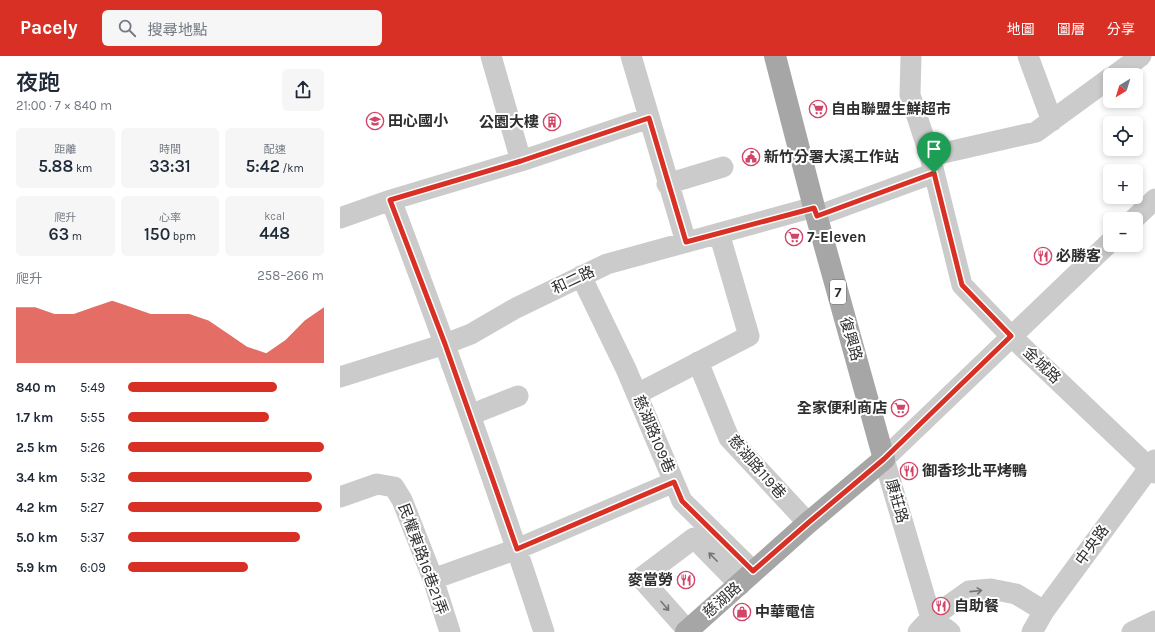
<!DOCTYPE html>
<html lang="zh-TW">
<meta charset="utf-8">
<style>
:root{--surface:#fff;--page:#f6f6f7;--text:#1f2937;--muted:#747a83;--accent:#d93025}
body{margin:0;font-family:Karla,"Noto Sans TC",sans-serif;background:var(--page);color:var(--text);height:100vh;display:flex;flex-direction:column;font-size:15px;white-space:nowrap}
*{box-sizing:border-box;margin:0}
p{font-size:13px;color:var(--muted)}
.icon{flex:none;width:22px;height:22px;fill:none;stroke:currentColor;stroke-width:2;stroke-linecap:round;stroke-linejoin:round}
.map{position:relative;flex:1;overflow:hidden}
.panel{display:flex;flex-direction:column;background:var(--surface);width:340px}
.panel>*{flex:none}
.needle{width:26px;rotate:218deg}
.controls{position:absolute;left:763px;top:12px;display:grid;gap:8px}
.controls a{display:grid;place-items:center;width:40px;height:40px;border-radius:6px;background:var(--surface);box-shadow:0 2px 6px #0003;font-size:20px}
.pin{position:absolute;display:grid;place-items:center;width:34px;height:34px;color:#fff;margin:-41px -17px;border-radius:50% 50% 50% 0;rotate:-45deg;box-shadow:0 0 4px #0007}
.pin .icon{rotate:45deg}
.round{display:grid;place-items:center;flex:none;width:42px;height:42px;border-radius:6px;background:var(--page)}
.summary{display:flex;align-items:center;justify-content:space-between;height:68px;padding:0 16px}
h1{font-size:22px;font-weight:600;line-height:30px}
.figures{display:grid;grid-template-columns:repeat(3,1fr);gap:6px;height:68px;padding:4px 16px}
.figures div{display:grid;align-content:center;border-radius:6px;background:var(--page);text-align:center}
.figures b{font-size:17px;font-weight:600}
.figures small{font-size:11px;font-weight:400}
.figures p{font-size:11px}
.chart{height:112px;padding:8px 16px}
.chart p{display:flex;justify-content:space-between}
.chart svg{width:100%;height:72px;margin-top:4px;fill:var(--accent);opacity:.7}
ul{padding:0 16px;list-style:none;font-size:13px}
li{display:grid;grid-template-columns:64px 48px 1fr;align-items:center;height:30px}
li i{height:10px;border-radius:5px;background:var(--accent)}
header{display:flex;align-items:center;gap:24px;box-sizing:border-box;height:56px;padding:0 20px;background:var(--accent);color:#fff}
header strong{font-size:19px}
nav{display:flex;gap:22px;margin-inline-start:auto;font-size:14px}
.search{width:280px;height:36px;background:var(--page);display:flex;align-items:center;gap:10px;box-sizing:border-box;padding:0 14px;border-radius:6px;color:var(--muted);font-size:15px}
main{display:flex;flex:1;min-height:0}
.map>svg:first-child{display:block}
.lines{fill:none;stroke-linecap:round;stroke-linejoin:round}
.minor{stroke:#cbcbcb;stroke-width:21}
.major{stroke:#a6a6a6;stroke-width:22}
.oneway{stroke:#757575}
.route-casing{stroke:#fff;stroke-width:8}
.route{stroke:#d93025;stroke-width:5}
.labels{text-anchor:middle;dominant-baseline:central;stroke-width:4;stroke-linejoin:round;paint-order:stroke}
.shield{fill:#fff;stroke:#6d6d6d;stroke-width:1}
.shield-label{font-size:14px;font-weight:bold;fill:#2e2e2e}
.poi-label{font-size:15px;font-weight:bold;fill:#2e2e2e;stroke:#fff;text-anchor:start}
.street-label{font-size:15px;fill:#2e2e2e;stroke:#fff}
</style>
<header>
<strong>Pacely</strong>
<div class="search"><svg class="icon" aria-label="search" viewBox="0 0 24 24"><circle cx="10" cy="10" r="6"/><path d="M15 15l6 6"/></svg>搜尋地點</div>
<nav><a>地圖</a><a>圖層</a><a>分享</a></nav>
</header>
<main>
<section class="panel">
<div class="summary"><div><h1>夜跑</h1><p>21:00 · 7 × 840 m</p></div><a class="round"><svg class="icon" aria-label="share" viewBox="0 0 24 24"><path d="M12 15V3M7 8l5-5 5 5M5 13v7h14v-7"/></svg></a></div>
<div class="figures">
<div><p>距離</p><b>5.88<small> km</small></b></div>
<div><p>時間</p><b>33:31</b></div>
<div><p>配速</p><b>5:42<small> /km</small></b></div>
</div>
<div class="figures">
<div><p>爬升</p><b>63<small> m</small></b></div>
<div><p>心率</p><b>150<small> bpm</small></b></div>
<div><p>kcal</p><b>448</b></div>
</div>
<div class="chart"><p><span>爬升</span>258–266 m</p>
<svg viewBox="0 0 160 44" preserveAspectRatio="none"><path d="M0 44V10L10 10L20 14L30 14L40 10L50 6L60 10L70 14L80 14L90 14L100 18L110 26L120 34L130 38L140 30L150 18L160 10V44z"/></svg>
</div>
<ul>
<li><b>840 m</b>5:49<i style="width:76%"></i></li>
<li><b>1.7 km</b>5:55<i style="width:72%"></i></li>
<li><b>2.5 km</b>5:26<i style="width:100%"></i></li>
<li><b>3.4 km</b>5:32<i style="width:94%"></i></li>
<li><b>4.2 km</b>5:27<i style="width:99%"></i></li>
<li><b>5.0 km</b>5:37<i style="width:88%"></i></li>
<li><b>5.9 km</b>6:09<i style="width:61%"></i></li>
</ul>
</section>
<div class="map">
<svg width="815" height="576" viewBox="0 0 815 576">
<rect width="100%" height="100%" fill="#fff"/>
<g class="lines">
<path class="minor" d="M151,0L181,105
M291,0L346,186
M571,0L570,39L590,100L622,229L671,280L815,417
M688,0L712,65
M775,19L801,0
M590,100L696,76L770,22
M327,128L383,111
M51,144C105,287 157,431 204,576
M477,160L594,117
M0,162L51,144L181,105L309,62
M794,163L815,143
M241,220L286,313L342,445L413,515
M358,306L389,382L468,467
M0,321L105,288L131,278L176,252L267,208L474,151
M297,338L409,280L379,177
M130,359L178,340
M0,441L37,428L54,431L62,444L93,523L110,576
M93,523L177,493L334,426
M591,562L544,403L770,186
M591,562L610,576
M348,575L301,522L354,482L400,529
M578,576L591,562L629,535L651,533L676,538L704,555
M692,576L704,555L815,404
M792,576L815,565"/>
<path class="major" d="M346,576L468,467L544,403L474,151L435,0"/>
</g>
<defs><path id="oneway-shaft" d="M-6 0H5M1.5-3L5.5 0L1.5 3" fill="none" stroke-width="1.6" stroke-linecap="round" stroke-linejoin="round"/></defs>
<g class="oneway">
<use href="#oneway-shaft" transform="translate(373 501) rotate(-135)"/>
<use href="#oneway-shaft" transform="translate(636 535) rotate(-6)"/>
<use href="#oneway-shaft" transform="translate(325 550) rotate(49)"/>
</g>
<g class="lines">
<defs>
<path id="route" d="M309,62L346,186L474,152L477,160L594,117L622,229L671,280L544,403L468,467L413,515L342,445L334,426L177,493L105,288L50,144L181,105Z"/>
</defs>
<use href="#route" class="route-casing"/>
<use href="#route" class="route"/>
</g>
<defs>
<symbol id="supermarket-ring" viewBox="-11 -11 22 22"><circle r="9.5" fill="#fff" stroke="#d14568" stroke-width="1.5"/><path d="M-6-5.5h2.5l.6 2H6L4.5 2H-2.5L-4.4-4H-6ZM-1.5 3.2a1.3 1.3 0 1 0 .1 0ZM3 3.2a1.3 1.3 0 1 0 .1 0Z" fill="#d14568"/></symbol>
<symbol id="school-ring" viewBox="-11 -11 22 22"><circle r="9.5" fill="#fff" stroke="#d14568" stroke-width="1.5"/><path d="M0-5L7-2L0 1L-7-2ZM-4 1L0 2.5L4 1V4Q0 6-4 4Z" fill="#d14568"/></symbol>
<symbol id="building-ring" viewBox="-11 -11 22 22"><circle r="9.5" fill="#fff" stroke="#d14568" stroke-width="1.5"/><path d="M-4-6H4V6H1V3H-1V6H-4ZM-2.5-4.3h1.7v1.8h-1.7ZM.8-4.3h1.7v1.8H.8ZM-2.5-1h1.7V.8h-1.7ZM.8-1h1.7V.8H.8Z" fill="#d14568"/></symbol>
<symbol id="civic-ring" viewBox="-11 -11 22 22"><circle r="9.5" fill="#fff" stroke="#d14568" stroke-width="1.5"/><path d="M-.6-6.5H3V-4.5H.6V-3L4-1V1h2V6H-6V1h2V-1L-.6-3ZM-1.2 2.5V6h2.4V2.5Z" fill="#d14568"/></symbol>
<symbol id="restaurant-ring" viewBox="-11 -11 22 22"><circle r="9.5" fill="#fff" stroke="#d14568" stroke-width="1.5"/><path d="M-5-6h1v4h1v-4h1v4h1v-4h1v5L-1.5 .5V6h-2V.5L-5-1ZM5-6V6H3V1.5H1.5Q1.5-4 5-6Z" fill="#d14568"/></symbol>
<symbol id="shop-ring" viewBox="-11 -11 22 22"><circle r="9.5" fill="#fff" stroke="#d14568" stroke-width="1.5"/><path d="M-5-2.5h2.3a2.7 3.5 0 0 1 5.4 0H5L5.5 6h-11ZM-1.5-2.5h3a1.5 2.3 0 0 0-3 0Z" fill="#d14568"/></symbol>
</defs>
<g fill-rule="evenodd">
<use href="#supermarket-ring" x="468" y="43" width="20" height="20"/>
<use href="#school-ring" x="25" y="55" width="20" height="20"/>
<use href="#building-ring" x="202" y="56" width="20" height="20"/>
<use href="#civic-ring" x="401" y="91" width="20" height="20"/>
<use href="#supermarket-ring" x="444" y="171" width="20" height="20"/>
<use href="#restaurant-ring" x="693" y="190" width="20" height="20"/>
<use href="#supermarket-ring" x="550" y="342" width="20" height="20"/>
<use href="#restaurant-ring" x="559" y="405" width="20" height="20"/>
<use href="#restaurant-ring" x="336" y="514" width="20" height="20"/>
<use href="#restaurant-ring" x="591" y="540" width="20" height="20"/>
<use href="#shop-ring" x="392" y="546" width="20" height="20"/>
</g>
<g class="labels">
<rect class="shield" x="490" y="224" width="16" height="24" rx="3"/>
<g class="shield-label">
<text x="498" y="236">7</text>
</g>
<g class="poi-label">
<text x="491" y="53">自由聯盟生鮮超市</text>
<text x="48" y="65">田心國小</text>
<text x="199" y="66" text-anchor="end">公園大樓</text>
<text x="424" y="101">新竹分署大溪工作站</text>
<text x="467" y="181">7-Eleven</text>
<text x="716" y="200">必勝客</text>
<text x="547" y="352" text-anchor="end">全家便利商店</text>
<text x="582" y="415">御香珍北平烤鴨</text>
<text x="333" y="524" text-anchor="end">麥當勞</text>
<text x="614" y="550">自助餐</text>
<text x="415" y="556">中華電信</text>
</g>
<g class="street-label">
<text transform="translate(233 224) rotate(-25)">和二路</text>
<text transform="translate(511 283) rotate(74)">復興路</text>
<text transform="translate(702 309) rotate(44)">金城路</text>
<text transform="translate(314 378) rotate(67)">慈湖路109巷</text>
<text transform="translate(417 411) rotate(49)">慈湖路119巷</text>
<text transform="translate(557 445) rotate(74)">康莊路</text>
<text transform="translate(752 489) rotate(-54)">中央路</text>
<text transform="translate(83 503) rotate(70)">民權東路16巷21弄</text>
<text transform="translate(382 544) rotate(-42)">慈湖路</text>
</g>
</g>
</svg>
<div class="controls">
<a><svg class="needle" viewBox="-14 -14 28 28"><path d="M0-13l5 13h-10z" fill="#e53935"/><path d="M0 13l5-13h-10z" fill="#747a83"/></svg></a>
<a><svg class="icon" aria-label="locate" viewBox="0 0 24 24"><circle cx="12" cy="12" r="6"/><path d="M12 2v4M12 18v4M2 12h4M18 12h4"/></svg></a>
<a>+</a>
<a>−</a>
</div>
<div class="pin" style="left:594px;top:117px;background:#1e9e55"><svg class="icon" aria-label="arrive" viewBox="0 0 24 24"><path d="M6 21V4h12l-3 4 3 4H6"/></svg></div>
</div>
</main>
